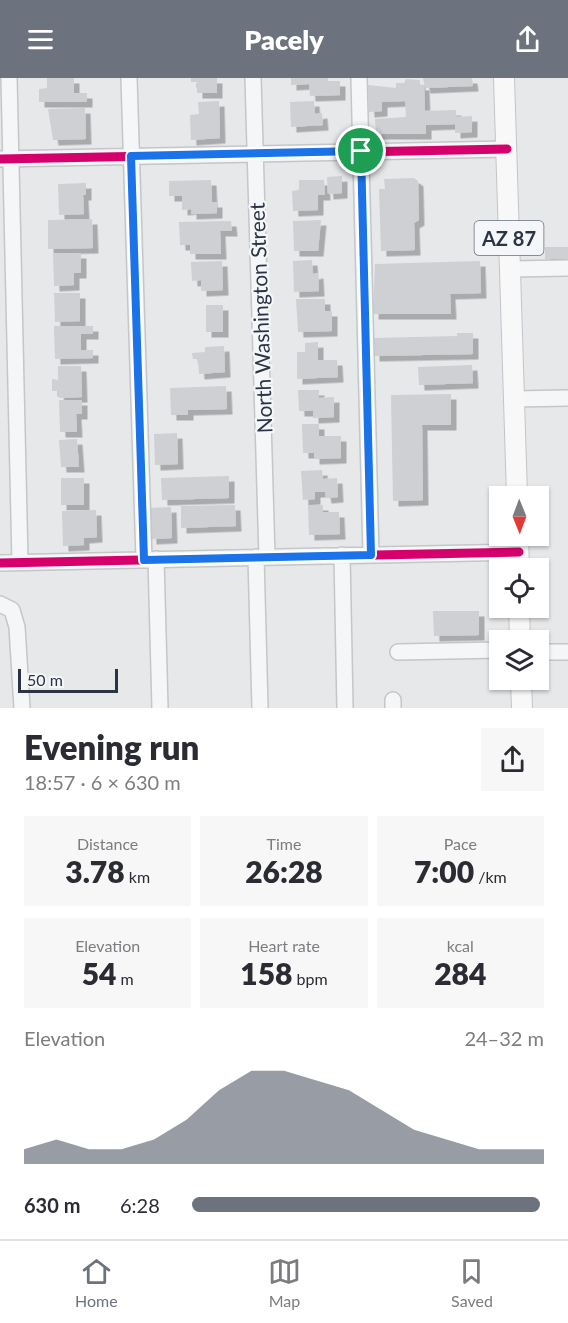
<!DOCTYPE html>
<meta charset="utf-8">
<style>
:root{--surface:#fff;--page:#f7f7f7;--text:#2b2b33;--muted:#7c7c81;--line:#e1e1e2;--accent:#6c737f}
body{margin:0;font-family:Lato,sans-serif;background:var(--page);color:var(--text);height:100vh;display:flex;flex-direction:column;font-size:22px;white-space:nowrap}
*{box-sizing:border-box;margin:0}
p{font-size:20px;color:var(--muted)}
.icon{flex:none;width:33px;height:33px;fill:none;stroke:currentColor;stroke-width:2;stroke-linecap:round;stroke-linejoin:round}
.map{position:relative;height:630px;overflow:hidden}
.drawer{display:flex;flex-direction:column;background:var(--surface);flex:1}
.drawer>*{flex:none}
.needle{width:39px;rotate:179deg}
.buttons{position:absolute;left:489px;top:408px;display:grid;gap:12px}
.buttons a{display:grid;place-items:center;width:60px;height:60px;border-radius:0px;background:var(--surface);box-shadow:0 2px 4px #0004;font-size:30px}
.scale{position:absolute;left:18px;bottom:15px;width:100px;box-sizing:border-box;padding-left:6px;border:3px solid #2b3445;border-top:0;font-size:16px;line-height:21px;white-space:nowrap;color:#2b3445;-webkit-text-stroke:4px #f4f6f9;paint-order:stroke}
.pin{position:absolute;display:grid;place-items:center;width:51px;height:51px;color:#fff;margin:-26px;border:3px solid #fff;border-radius:50%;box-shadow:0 2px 6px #0007}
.round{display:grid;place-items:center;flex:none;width:63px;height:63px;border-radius:0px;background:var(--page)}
.summary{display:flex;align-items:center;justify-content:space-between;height:102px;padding:0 24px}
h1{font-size:33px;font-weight:800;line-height:45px}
.stats{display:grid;grid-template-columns:repeat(3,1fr);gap:9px;height:102px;padding:6px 24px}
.stats div{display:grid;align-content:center;border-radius:0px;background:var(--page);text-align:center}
.stats b{font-size:30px;font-weight:800}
.stats small{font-size:16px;font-weight:400}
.stats p{font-size:16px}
.chart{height:168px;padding:12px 24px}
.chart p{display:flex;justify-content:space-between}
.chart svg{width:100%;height:108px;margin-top:6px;fill:var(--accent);opacity:.7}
ul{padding:0 24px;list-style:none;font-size:20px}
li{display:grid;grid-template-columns:96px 72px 1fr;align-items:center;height:45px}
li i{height:15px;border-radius:8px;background:var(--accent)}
header{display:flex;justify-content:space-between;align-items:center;height:78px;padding:0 24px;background:var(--accent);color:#fff;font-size:27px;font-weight:800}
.tabs{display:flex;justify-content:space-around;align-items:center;height:84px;border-top:2px solid var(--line);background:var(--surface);font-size:16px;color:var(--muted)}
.tabs a{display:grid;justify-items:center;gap:3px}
.tabs .active{color:var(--accent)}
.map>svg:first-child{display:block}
.building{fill:#ced0d3;filter:url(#shadow)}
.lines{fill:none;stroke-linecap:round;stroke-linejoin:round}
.minor-casing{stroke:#c4c6c8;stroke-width:18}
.major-casing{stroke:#c2c5c8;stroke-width:22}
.minor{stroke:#f5f6f7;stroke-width:15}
.major{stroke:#f8f8f8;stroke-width:20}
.cycleway-casing{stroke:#f4f6f9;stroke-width:13}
.cycleway{stroke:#d6006c;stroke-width:9}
.route-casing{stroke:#fff;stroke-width:12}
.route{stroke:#1a73e8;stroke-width:8}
.labels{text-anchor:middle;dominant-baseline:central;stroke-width:4.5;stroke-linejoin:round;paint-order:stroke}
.shield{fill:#f4f6f9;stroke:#676e7b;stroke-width:1.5}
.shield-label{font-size:20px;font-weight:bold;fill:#2b3445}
.street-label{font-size:21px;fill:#2b3445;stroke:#f4f6f9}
</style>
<header><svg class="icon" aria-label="menu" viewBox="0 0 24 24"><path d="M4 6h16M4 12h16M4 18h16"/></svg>Pacely<svg class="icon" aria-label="share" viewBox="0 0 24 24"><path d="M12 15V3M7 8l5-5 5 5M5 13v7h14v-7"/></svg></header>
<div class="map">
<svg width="568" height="630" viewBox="0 0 568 630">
<defs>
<filter id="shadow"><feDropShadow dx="5.5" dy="5.5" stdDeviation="0" flood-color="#0004"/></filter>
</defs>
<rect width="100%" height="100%" fill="#e6e8ea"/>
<path class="building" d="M47,0H74V15H87V24H39V11L47,10Z
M191,0H217V15H197V4H191Z
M291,0H328V3H340V17L310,18L309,6L291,7Z
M423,0H472L473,8L425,10Z
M406,1L420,2V7H424L425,33L456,32V39L472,38V54L455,55V46L426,47V56H376L375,41L406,39L405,23L382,24V33L369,34L368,7L396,10V5H404Z
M219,23L220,60L191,62L190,37L199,36L198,24Z
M314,23L315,36L322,35L323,47L291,49L290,24Z
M85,30L86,61L53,62L48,31Z
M342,98V115L328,116L327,99Z
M414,100L418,103L419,142L414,145L415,172L381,173L379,111H385L384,101Z
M211,102L212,124H217V135L191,136V131L182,132V118H169V103Z
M299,102H324L325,117H318V132L293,133L292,113L299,112Z
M86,105V117H83L84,136L59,137L58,106Z
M92,141L93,170L48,171V142Z
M321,142L318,173H294L293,143Z
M231,143L232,153H220L221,176H190V167H180L179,144Z
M545,169H568V181H545Z
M53,175H81V195H74V207L54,208Z
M312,182L313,196L318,195L319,213L294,214L293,183Z
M222,183L223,212L201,213V202L192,203L191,184Z
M480,183L481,215L450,216L451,236H373L375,186Z
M54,215H80V243L55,244Z
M296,221H325V233H332V253L298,254Z
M206,227H223V254H206Z
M54,248H93V256H81V272H93V280L55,281Z
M457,255H473V276L374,278V260L457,258Z
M318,264V282H337L338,299L297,301V274H305V265Z
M224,268L225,294L199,296L198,281H193L192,275L205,274V269Z
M472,287L473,305L419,307L418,289Z
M58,288H81L82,319L59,320L58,313H52V301L58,302Z
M226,308L227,331L188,332V337H171L170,310Z
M298,312H319V320L334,319V339L313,340V333H299Z
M451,316V347H422L423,422L393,423L391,317Z
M59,322H82V336H76L77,354H60Z
M302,346H319V358H341V380L314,381V375H303Z
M177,355L178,386L155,387L154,356Z
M77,361L79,389H61L59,362Z
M322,392L323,401L337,400L338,419L326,420L325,414H315V421L303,422L301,393Z
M229,398V420L162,422L161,400Z
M61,400H84V427H61Z
M235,427L236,448L181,450V428Z
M308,427H323V434H339L340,456L309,457Z
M171,429L172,460L151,461L150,430Z
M96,432L97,459L84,460V467L63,468L62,433Z
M433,533H479V557L434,558Z"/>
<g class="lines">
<defs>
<path id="minor" d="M9,0L20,484
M129,0L144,482
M253,0L267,479
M359,0L371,477
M0,81L507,71
M510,191L568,190
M514,321L568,320
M342,477L345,630
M256,479L260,630
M156,481L160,630
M0,485L519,474
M0,526L12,532L17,549L22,630
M398,574L500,572
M538,574H568
M393,622V630"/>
<path id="major" d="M504,0L517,418
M518,458L519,490
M519,530L520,562
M521,602L522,630"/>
</defs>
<use href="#minor" class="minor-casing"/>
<use href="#major" class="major-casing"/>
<use href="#minor" class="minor"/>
<use href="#major" class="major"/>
<defs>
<path id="cycleway" d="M0,81L507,71
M0,485L519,474"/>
</defs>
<use href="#cycleway" class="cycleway-casing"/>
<use href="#cycleway" class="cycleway"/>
</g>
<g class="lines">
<defs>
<path id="route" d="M361,73L371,477L144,482L131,78Z"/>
</defs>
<use href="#route" class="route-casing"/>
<use href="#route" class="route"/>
</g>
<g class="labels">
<rect class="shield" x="474.5" y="143" width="69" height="34" rx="4.5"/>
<g class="shield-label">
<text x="509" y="160">AZ 87</text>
</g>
<g class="street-label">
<text transform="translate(260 240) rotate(-92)">North Washington Street</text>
</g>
</g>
</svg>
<div class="buttons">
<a><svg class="needle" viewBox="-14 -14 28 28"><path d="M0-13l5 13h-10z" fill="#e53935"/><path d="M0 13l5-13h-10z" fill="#7c7c81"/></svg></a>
<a><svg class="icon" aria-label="locate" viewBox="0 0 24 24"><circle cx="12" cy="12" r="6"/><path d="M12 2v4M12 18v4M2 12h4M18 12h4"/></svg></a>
<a><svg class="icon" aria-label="layers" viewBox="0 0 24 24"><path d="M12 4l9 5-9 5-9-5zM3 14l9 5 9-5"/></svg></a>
</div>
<div class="scale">50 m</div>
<div class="pin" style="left:361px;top:73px;background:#1e9e55"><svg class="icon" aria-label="arrive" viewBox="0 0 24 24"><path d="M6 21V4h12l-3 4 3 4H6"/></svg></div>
</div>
<section class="drawer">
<div class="summary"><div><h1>Evening run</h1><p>18:57 · 6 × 630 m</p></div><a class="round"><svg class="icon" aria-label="share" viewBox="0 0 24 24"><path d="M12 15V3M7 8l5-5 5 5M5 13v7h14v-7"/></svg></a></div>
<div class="stats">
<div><p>Distance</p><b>3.78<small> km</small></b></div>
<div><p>Time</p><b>26:28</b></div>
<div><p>Pace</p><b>7:00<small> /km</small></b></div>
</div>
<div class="stats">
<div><p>Elevation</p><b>54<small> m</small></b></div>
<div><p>Heart rate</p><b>158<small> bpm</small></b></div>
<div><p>kcal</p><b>284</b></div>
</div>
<div class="chart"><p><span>Elevation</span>24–32 m</p>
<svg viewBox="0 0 160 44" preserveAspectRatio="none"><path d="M0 44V38L10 34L20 38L30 38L40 34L50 26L60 14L70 6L80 6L90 10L100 14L110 22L120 30L130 34L140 38L150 38L160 38V44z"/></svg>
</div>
<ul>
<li><b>630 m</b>6:28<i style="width:99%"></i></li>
</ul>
</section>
<nav class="tabs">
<a class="active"><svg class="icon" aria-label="home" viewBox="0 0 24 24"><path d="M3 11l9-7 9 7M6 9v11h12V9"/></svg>Home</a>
<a><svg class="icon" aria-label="map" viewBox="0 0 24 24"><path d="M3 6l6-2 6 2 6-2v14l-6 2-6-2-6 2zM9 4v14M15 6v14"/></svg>Map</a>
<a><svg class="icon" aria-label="saved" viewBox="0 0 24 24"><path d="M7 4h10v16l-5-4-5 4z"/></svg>Saved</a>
</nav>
